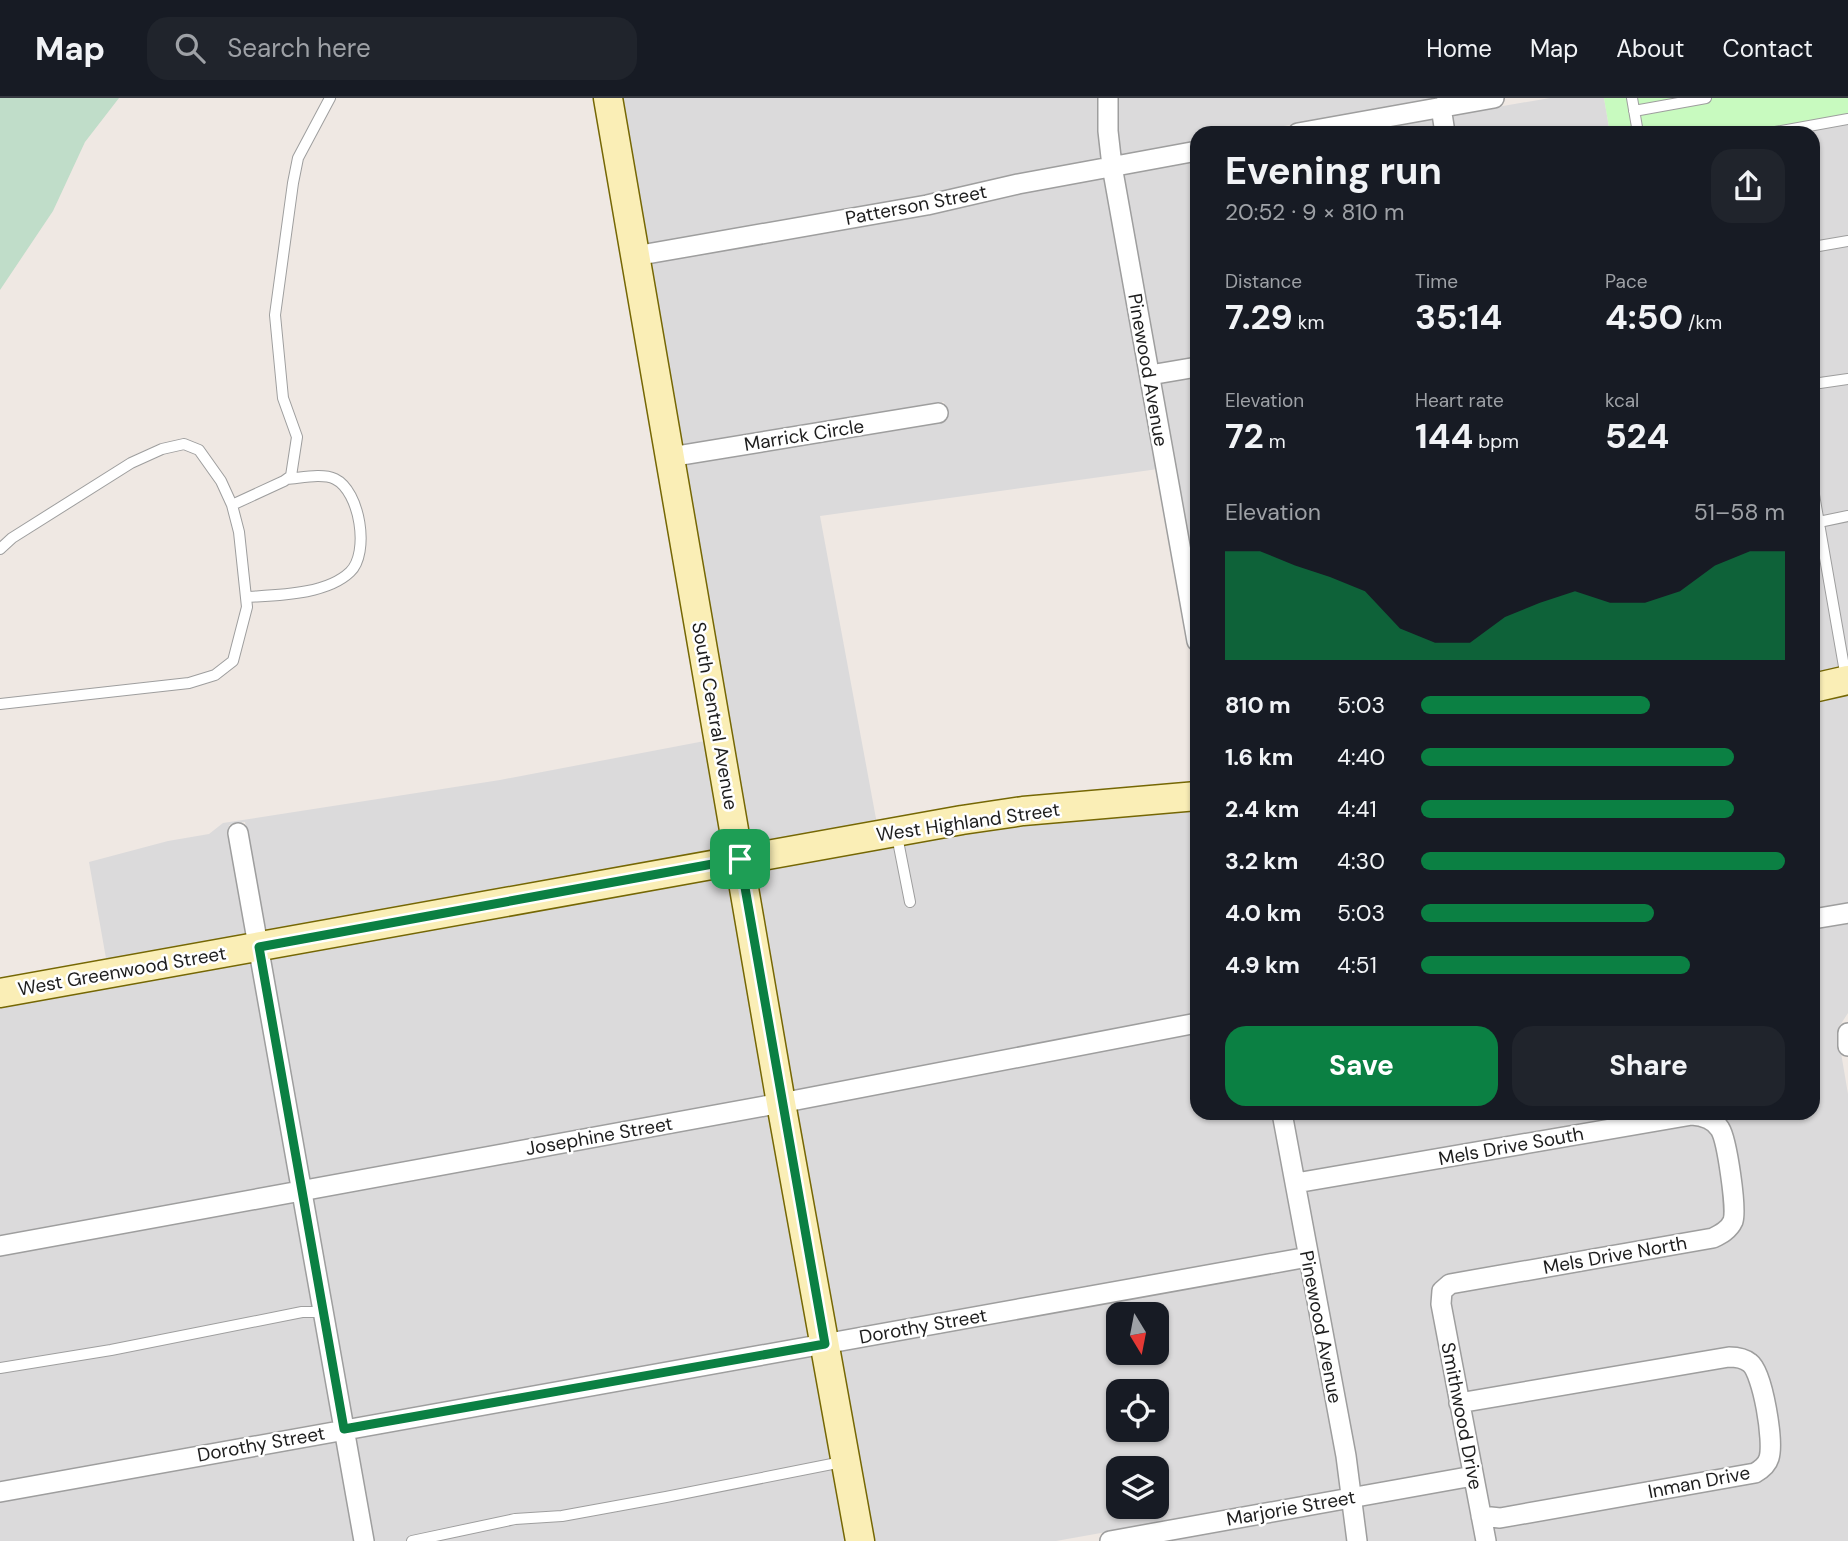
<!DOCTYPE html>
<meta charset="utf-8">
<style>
:root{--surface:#171b24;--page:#20242c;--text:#f1f3f6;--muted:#9ea1a6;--line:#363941;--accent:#0b8043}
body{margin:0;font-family:"DM Sans",sans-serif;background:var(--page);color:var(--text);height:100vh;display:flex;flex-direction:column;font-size:26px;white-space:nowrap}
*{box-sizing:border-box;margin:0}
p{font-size:23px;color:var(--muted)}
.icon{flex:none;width:38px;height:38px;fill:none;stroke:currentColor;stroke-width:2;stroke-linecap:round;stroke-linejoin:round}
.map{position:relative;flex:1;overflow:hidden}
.details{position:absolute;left:1190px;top:28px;width:630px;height:994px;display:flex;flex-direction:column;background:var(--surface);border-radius:21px;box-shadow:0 2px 5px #0004}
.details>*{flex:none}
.needle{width:46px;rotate:170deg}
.fabs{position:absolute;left:1106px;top:1204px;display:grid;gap:14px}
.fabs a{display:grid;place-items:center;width:63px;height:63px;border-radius:14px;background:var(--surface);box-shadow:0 2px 5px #0004;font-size:35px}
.pin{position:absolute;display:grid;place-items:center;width:60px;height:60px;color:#fff;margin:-30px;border-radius:14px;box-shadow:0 4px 10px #0006}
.round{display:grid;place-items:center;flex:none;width:74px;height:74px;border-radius:21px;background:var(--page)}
.head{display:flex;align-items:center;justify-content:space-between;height:119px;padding:0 35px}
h1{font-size:38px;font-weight:700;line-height:52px}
.metrics{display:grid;grid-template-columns:repeat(3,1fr);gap:10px;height:119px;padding:7px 35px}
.metrics div{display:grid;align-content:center}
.metrics b{font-size:35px;font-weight:700}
.metrics small{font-size:19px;font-weight:400}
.metrics p{font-size:19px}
.chart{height:196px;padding:14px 35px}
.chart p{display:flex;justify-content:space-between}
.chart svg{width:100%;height:126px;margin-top:7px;fill:var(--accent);opacity:.7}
.button{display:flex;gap:14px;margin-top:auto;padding:14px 35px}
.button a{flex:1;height:80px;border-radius:21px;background:var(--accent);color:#fff;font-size:28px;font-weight:700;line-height:80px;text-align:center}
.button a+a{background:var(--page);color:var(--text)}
ul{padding:0 35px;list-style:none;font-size:23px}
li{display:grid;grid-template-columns:112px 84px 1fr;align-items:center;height:52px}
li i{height:18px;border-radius:9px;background:var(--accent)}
header{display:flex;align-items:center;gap:42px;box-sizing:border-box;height:98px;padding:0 35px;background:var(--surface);border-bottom:2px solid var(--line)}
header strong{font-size:33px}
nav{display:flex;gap:38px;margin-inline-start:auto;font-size:24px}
.search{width:490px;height:63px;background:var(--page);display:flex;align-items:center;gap:18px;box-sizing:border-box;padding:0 24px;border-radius:21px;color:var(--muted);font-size:26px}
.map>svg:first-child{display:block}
.residential{fill:#dbdadb;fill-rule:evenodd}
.wetland{fill:#c0ddc9}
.park{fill:#c8fabf}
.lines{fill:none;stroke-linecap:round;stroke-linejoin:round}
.lane-casing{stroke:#9e9e9e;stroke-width:12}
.street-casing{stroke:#9e9e9e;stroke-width:22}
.secondary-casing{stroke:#756704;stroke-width:31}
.lane{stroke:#fff;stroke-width:10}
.street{stroke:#fff;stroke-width:19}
.secondary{stroke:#faeeb6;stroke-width:28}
.route-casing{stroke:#fff;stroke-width:14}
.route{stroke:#0b8043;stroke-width:9}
.labels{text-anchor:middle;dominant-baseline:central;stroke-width:5;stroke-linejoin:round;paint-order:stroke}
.street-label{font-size:19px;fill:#1d1d1d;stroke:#fff}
</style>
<header>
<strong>Map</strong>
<div class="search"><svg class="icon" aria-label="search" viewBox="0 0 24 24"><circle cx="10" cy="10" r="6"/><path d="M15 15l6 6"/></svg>Search here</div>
<nav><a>Home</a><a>Map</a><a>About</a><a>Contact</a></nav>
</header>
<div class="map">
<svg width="1848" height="1443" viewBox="0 0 1848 1443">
<rect width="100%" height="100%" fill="#efe8e3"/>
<path class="residential" d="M616,0H1099L1103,61L1016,76L925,98L642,148Z
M1116,0H1439L1245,35H1197V44L1120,58Z
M1550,0H1604L1610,35H1454L1451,17Z
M1434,20L1437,35H1350Z
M1848,25V572L1813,580V35H1790Z
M1197,63V259L1157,267L1122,76Z
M1106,79L1158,371L820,418L877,726L746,751L680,367L947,322L944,304L677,349L645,166L928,117L1020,95Z
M1197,278V479H1194L1160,285Z
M1848,592V805L1813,812V599Z
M710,642L730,754L265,838L245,724L229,727L249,841L107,866L89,764L168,743L209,736L223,725L500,682Z
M1197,707V916L788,994L749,769L964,731Z
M733,772L772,997L309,1081L269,857Z
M1848,824V915L1839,929V943L1848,996V1443H1365L1291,1015H1813V831Z
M252,860L292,1084L0,1138V904Z
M1197,935V1015H1274L1298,1151L831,1235L791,1012Z
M775,1016L815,1238L351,1320L312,1099Z
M296,1102L334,1323L0,1384V1157Z
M1301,1170L1342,1392L1056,1443H869L834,1253ZM1118,1216H1157V1255H1118ZM1118,1293H1157V1332H1118ZM1118,1370H1157V1409H1118Z
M818,1256L852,1443H373L354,1339Z
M338,1342L356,1443H0V1403Z
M1344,1410L1348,1443H1163Z"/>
<path class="wetland" d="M0,0H119L85,44L53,113L0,192Z"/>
<path class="park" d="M1604,0H1848V25L1790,35H1610Z"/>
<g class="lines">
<defs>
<path id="lane" d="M1632,0L1638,35
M1634,13L1706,0
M1770,35L1848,21
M1813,149L1848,143
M1813,286L1848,281
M1813,391L1846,580
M232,407L284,383L291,378L297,339L283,300L275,217L293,85L298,60L330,0
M1819,424L1848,418
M0,451L12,440L131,365L162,351L184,346L199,352L221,383L232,407L239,434L247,509L233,563L215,577L189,585L0,606
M246,499C277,497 326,497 350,474C370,455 360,393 335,381C322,375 301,380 287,381
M897,738L910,804
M0,1270L111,1252L302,1214H324
M412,1443L515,1421L562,1418L666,1399L842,1364"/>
<path id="street" d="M1108,0V33L1112,68L1197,543
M1441,9L1445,35
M1298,35L1494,0
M635,158L927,107L1018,86L1197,53
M1150,277L1197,269
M670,359L938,315
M238,735L364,1443
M1813,821L1848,815
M1848,935V948
M1282,1015L1346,1358L1357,1443
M1296,1085L1692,1017C1704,1018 1714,1021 1720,1031C1727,1042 1737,1111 1733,1123C1729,1132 1721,1136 1713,1140L1450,1186L1442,1193L1441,1206L1486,1443
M0,1148L781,1005L1197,925
M1459,1305L1729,1259C1736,1259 1744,1260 1750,1265C1763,1275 1774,1344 1769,1360C1767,1367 1762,1371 1755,1375L1500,1420L1481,1418
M0,1394L1308,1159
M1110,1443L1473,1378"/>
<path id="secondary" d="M608,0L781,1005L860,1443
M1813,590L1848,582
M0,895L962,722L1023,713L1197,698"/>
</defs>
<use href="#lane" class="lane-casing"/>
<use href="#street" class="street-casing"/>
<use href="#secondary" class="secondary-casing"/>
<use href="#lane" class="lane"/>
<use href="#street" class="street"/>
<use href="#secondary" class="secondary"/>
</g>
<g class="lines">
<defs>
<path id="route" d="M740,761L825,1246L344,1331L259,849Z"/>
</defs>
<use href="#route" class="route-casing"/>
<use href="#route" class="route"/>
</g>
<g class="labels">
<g class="street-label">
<text transform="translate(916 107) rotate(-11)">Patterson Street</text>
<text transform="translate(1148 272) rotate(80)">Pinewood Avenue</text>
<text transform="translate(804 337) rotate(-9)">Marrick Circle</text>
<text transform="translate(715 618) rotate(80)">South Central Avenue</text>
<text transform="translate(968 724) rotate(-8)">West Highland Street</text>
<text transform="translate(122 873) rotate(-10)">West Greenwood Street</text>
<text transform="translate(599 1038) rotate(-10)">Josephine Street</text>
<text transform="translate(1511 1048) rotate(-10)">Mels Drive South</text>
<text transform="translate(1615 1157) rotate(-10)">Mels Drive North</text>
<text transform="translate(923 1228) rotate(-10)">Dorothy Street</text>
<text transform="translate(1321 1229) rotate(79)">Pinewood Avenue</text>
<text transform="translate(1462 1318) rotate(79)">Smithwood Drive</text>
<text transform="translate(261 1346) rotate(-10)">Dorothy Street</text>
<text transform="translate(1699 1384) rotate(-11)">Inman Drive</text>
<text transform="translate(1291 1410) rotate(-10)">Marjorie Street</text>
</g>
</g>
</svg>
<div class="fabs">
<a><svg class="needle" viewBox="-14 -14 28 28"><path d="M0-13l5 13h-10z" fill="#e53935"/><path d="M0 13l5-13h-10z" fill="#9ea1a6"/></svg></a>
<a><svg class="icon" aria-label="locate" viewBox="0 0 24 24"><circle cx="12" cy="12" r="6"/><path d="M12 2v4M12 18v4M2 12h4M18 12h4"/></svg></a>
<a><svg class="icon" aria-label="layers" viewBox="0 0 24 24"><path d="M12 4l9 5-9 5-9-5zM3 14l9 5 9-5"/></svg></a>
</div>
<div class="pin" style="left:740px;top:761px;background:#1e9e55"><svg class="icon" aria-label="arrive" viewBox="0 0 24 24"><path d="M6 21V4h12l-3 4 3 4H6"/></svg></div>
<section class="details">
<div class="head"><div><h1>Evening run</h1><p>20:52 · 9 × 810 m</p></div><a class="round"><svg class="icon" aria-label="share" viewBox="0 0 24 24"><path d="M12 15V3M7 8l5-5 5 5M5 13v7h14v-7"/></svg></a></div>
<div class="metrics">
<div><p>Distance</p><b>7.29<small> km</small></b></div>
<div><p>Time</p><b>35:14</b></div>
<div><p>Pace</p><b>4:50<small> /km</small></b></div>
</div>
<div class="metrics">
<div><p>Elevation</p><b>72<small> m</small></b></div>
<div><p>Heart rate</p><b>144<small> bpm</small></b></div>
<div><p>kcal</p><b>524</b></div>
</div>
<div class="chart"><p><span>Elevation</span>51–58 m</p>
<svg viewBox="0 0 160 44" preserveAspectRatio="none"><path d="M0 44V6L10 6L20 11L30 15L40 20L50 33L60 38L70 38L80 29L90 24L100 20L110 24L120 24L130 20L140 11L150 6L160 6V44z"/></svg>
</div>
<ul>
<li><b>810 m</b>5:03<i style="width:63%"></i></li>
<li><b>1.6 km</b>4:40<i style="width:86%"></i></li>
<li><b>2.4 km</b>4:41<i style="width:86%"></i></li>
<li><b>3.2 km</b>4:30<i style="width:100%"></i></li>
<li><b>4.0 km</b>5:03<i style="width:64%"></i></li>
<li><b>4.9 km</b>4:51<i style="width:74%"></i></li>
</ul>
<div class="button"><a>Save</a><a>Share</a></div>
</section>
</div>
